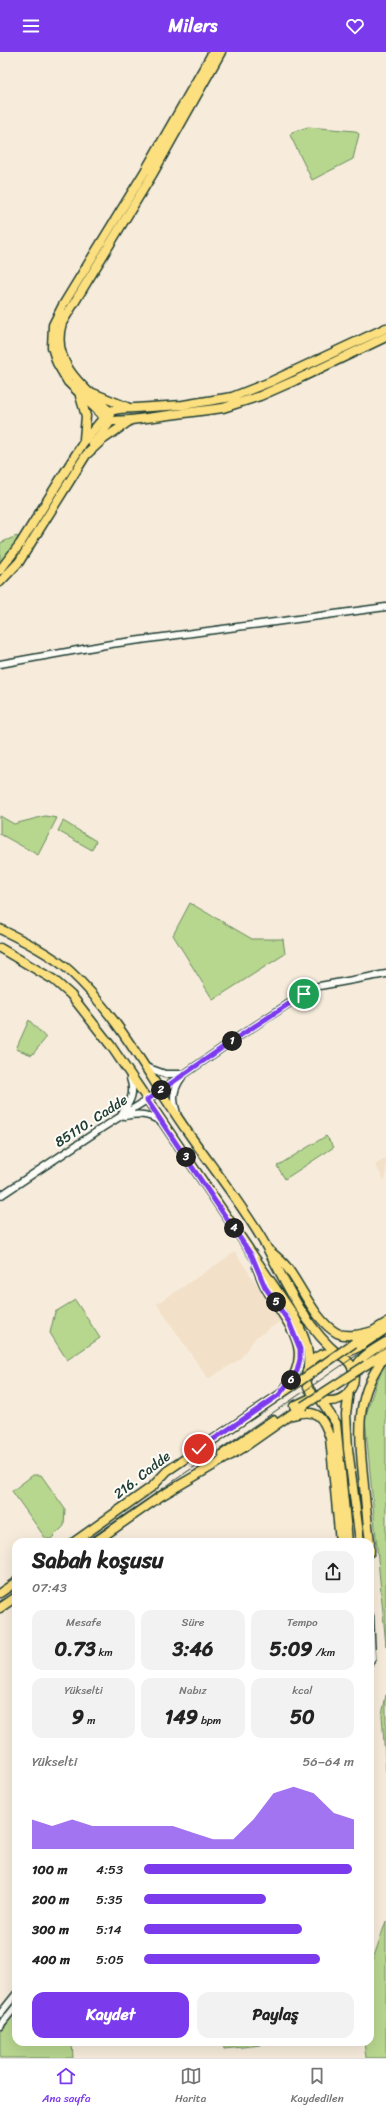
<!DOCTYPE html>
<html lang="tr">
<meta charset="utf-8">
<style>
:root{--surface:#fff;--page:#f2f2f2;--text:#222;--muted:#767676;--line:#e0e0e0;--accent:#7c3aed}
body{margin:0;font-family:Sriracha,sans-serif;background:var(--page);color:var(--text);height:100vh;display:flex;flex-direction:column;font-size:15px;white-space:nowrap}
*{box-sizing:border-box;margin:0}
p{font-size:13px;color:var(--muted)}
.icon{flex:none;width:22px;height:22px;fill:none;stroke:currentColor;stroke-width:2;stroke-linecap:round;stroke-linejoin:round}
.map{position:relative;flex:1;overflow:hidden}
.sheet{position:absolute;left:12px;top:1486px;width:362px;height:508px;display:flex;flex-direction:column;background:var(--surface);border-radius:12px;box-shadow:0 4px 16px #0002}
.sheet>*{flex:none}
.pin{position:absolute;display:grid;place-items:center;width:34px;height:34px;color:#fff;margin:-17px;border:2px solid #fff;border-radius:50%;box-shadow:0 1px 4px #0007}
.km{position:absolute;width:20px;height:20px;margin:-10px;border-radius:50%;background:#222;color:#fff;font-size:11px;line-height:20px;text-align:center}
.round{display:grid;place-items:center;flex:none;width:42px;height:42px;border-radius:12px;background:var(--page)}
.head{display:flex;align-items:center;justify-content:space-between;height:68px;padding:0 20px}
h1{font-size:22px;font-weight:700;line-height:30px}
.stats{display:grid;grid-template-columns:repeat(3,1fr);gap:6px;height:68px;padding:4px 20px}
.stats div{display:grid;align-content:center;border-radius:10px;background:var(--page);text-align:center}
.stats b{font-size:20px;font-weight:700}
.stats small{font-size:11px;font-weight:400}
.stats p{font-size:11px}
.chart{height:112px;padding:8px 20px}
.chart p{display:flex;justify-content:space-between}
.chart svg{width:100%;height:72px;margin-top:4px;fill:var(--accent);opacity:.7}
.cta{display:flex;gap:8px;margin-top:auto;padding:8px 20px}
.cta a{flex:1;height:46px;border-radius:12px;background:var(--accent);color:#fff;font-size:16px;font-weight:700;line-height:46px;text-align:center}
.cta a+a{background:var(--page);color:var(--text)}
ul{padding:0 20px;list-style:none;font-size:13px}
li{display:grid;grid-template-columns:64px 48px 1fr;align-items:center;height:30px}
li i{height:10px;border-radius:5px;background:var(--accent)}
header{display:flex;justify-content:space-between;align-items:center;height:52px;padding:0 20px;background:var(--accent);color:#fff;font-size:18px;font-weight:700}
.tabs{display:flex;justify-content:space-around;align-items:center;height:56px;border-top:1px solid var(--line);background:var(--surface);font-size:11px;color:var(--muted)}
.tabs a{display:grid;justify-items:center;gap:2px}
.tabs .on{color:var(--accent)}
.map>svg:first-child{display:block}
.built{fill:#f2e0c8}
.green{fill:#b7d68e;stroke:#6b8a61}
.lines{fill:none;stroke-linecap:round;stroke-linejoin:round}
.minor-casing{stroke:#1f3d34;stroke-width:9}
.major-casing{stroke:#1f3d34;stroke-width:11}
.minor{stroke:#fdfcf7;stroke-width:6}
.major{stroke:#fce080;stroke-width:8}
.tram{stroke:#1f3d34;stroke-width:1}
.major-bridge-casing{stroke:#1f3d34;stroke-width:11;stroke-linecap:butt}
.major-bridge{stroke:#fce080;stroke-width:8}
.route-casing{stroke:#fff;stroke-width:8}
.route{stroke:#7c3aed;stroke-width:5}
.labels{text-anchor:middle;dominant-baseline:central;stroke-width:4;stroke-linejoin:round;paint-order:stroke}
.street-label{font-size:14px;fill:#1f3d34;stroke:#fdfcf7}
</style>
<header><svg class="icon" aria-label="menu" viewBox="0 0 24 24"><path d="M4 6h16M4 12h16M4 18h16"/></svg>Milers<svg class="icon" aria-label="heart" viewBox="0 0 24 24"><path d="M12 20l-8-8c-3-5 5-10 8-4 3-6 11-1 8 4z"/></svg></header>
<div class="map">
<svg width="386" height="2006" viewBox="0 0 386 2006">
<rect width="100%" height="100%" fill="#f7ecdb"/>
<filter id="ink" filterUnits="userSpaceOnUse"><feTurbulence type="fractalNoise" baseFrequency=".025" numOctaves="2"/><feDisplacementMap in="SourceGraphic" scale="8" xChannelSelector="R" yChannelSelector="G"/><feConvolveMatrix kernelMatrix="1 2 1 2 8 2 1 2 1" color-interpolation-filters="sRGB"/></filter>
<g filter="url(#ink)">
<path class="built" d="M386,1106V1127L384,1128L375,1113Z
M235,1200L281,1269L255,1286L240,1307L208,1327L157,1252Z"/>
<path class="green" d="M308,75L355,79L359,82L353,107L312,128L290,83L292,80Z
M17,484L19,488L0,511V491Z
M0,764L14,772L45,764L57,766L38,803L0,782Z
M63,769L96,789L92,798L58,779Z
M190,851L252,887H283L285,902L213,948L173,883Z
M29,968L46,986L32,1003L16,997Z
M326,1084L334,1095L285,1127L277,1114Z
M75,1248L100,1286L67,1308L50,1281L55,1260Z
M386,1311V1594L365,1366L376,1331Z
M33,1423H41L65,1457L64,1474L51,1487H46L12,1439Z
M386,1643V1719L382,1663Z
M386,1869V2006H366L364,1990H370V1916Z
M16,1960V1990H72L73,2006H0V1980Z
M223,1990H263L261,1993L224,1997Z"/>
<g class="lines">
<defs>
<path id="minor" d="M0,612L111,592L386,555
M146,1015L165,1022H181
M122,1061C131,1049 135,1041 130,1026
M177,1061C172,1046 173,1038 182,1025
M125,1064C139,1061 148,1062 162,1070
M0,1144L102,1076L147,1048L235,987L314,935L386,922
M370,1564L372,1607L370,1610
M0,1962L16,1942
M0,1974L16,1954"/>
<path id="major" d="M93,341L127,355
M80,344L86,364L84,387
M110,364L109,359C83,335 50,310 62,271L152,123L221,0
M130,368L111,369L103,364L68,330L57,311L52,295L53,273L63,253L145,119L213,0
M93,392L111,369
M0,518L20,492L83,391L109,359L119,357L183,353L232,345L270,330L386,276
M0,530L19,510L86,403L101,389L131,368L223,356L260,344L294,329L386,285
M0,877C22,888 51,902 70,919C120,965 150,1027 189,1082C215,1119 244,1155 266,1194C286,1231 305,1275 338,1302
M0,896L54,928L71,943L111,994L293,1262C301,1278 310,1294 308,1313
M270,1199C276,1204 282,1209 286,1214C301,1233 315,1269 337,1281C348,1286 362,1282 373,1279
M257,1215C260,1222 262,1229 266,1236C285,1270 317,1297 286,1335
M354,1291L386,1271
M306 1325a24 24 0 1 1 48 0a24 24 0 1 1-48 0Z
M341,1303L359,1295L386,1277
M366,1313L386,1300
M354,1322C356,1306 373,1298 386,1290
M349,1339L346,1362L348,1397L360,1490
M320,1347L336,1371L348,1490
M294,1354L315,1344
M293,1363C317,1356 323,1364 330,1386L340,1490
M223,1402L273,1368
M74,1490L153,1434L167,1419L300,1329
M95,1490L161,1444L243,1396L303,1354
M370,1490C367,1468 365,1445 363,1423C358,1377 356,1341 386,1303
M370,1494V1500
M0,1541L16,1530
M0,1556L16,1545"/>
</defs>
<use href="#minor" class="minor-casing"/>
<use href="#major" class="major-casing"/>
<use href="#minor" class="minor"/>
<use href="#major" class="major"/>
<path class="tram" d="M85,1490L386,1283
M0,1549L16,1538"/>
<defs>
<path id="major-bridge" d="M300,1329L354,1291
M303,1354L366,1313"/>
</defs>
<use href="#major-bridge" class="major-bridge-casing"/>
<use href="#major-bridge" class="major-bridge"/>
</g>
</g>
<g class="lines" filter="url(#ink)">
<defs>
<path id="route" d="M199,1397L279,1343L297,1319L300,1307V1297L289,1270L265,1235L252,1204L147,1048L235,987L304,942"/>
</defs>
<use href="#route" class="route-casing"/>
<use href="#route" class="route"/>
</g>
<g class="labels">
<g class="street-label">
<text transform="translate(91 1069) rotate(-33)">85110. Cadde</text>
<text transform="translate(142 1423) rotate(-38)">216. Cadde</text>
</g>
</g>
</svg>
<div class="pin" style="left:304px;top:942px;background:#1e9e55"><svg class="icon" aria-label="arrive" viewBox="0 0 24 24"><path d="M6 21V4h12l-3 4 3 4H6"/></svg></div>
<div class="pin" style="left:199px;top:1397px;background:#d93025"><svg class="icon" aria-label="check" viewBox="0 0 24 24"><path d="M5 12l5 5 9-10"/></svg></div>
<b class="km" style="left:232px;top:989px">1</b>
<b class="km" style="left:161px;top:1038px">2</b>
<b class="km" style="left:186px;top:1105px">3</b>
<b class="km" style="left:234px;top:1176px">4</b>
<b class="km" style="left:276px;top:1250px">5</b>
<b class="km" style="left:291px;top:1328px">6</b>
<section class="sheet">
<div class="head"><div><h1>Sabah koşusu</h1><p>07:43</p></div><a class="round"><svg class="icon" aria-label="share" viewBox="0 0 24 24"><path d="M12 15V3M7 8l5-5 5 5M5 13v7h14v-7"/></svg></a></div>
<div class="stats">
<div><p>Mesafe</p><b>0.73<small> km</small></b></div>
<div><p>Süre</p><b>3:46</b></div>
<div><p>Tempo</p><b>5:09<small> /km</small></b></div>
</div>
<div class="stats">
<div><p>Yükselti</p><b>9<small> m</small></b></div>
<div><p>Nabız</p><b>149<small> bpm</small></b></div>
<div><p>kcal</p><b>50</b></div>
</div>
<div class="chart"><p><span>Yükselti</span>56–64 m</p>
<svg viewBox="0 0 160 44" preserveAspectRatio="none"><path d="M0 44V26L10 30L20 26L30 30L40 30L50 30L60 30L70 30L80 34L90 38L100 38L110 26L120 10L130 6L140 10L150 22L160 26V44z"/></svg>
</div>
<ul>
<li><b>100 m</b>4:53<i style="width:99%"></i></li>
<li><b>200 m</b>5:35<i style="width:58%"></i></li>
<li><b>300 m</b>5:14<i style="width:75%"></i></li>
<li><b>400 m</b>5:05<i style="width:84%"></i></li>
</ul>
<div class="cta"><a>Kaydet</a><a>Paylaş</a></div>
</section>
</div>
<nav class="tabs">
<a class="on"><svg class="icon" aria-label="home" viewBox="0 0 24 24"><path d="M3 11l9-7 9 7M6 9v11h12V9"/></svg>Ana sayfa</a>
<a><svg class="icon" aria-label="map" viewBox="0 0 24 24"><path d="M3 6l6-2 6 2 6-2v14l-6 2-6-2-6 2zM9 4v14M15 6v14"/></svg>Harita</a>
<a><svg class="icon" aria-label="saved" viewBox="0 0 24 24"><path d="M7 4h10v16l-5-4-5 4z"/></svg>Kaydedilen</a>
</nav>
